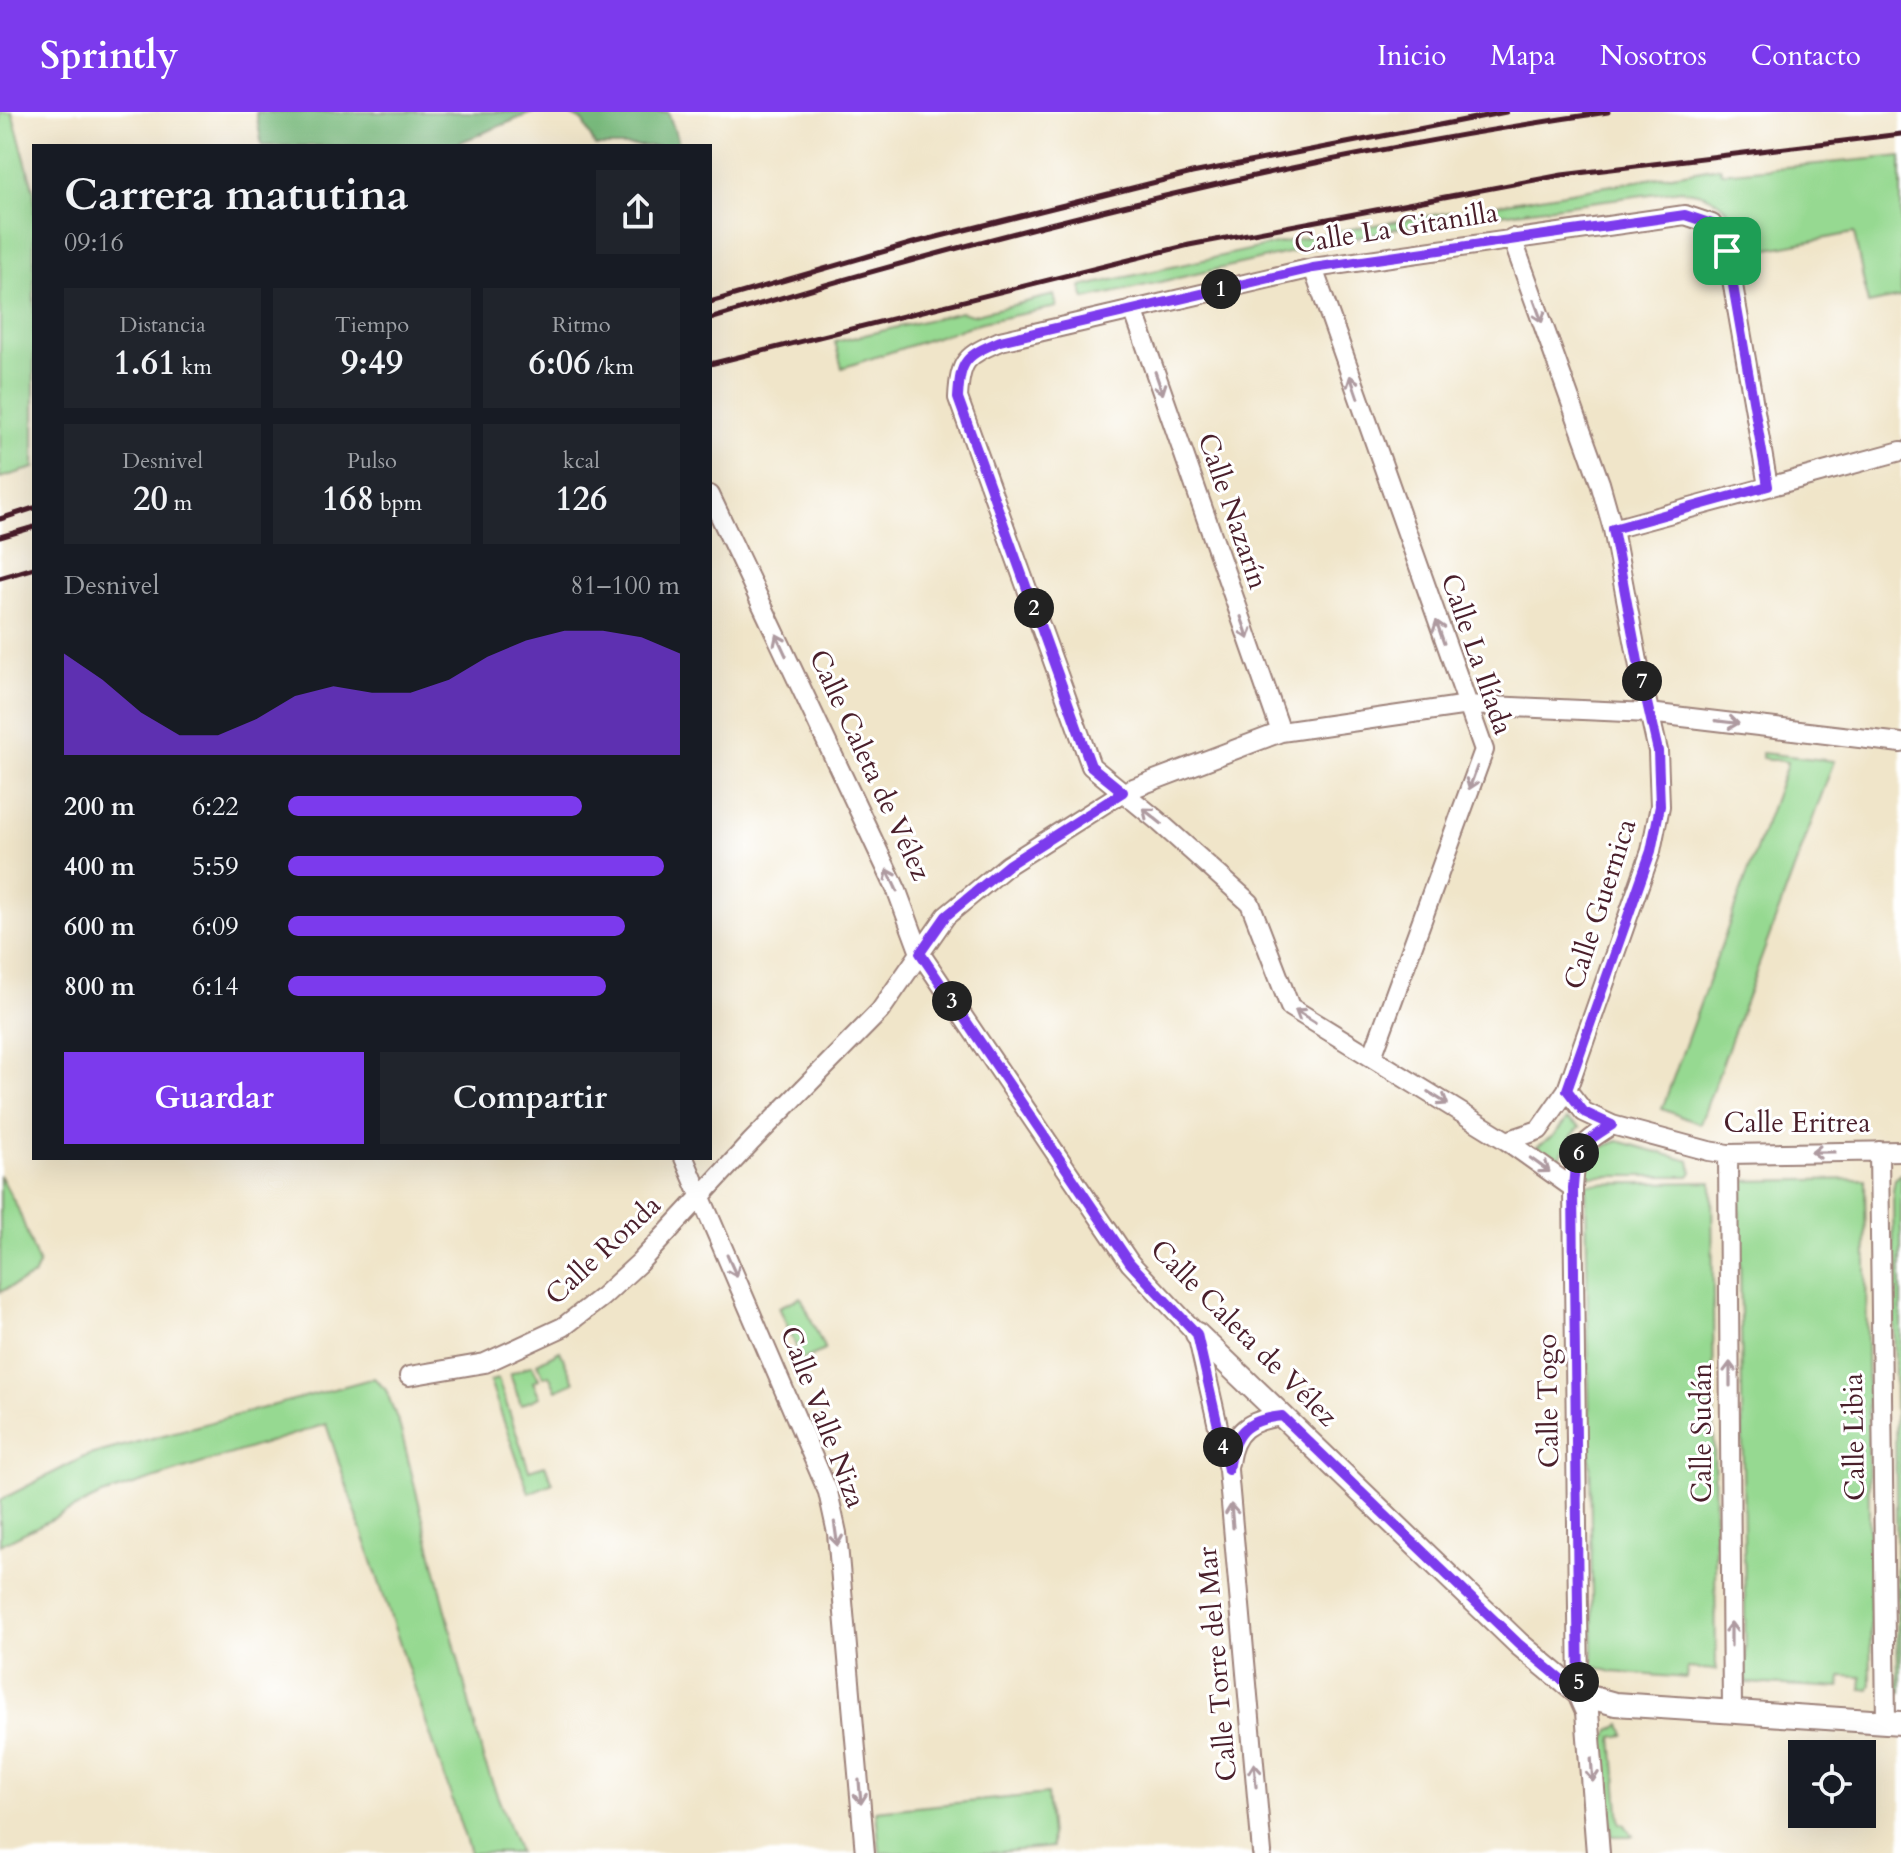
<!DOCTYPE html>
<html lang="es">
<meta charset="utf-8">
<style>
:root{--surface:#171b24;--page:#20242c;--text:#f1f3f6;--muted:#9ea1a6;--accent:#7c3aed}
body{margin:0;font-family:Cardo,serif;background:var(--page);color:var(--text);height:100vh;display:flex;flex-direction:column;font-size:30px;white-space:nowrap}
*{box-sizing:border-box;margin:0}
p{font-size:26px;color:var(--muted)}
.icon{flex:none;width:44px;height:44px;fill:none;stroke:currentColor;stroke-width:2;stroke-linecap:round;stroke-linejoin:round}
.map{position:relative;flex:1;overflow:hidden}
.details{position:absolute;left:32px;top:32px;width:680px;height:1016px;display:flex;flex-direction:column;background:var(--surface);border-radius:0px;box-shadow:0 8px 32px #0002}
.details>*{flex:none}
.buttons{position:absolute;left:1788px;top:1628px;display:grid;gap:16px}
.buttons a{display:grid;place-items:center;width:88px;height:88px;border-radius:0px;background:var(--surface);box-shadow:0 8px 32px #0002;font-size:40px}
.pin{position:absolute;display:grid;place-items:center;width:68px;height:68px;color:#fff;margin:-34px;border-radius:16px;box-shadow:0 4px 12px #0006}
.km{position:absolute;width:40px;height:40px;margin:-20px;border-radius:50%;background:#222;color:#fff;font-size:22px;line-height:40px;text-align:center}
.round{display:grid;place-items:center;flex:none;width:84px;height:84px;border-radius:0px;background:var(--page)}
.head{display:flex;align-items:center;justify-content:space-between;height:136px;padding:0 32px}
h1{font-size:44px;font-weight:700;line-height:60px}
.figures{display:grid;grid-template-columns:repeat(3,1fr);gap:12px;height:136px;padding:8px 32px}
.figures div{display:grid;align-content:center;border-radius:0px;background:var(--page);text-align:center}
.figures b{font-size:34px;font-weight:700}
.figures small{font-size:22px;font-weight:400}
.figures p{font-size:22px}
.chart{height:224px;padding:16px 32px}
.chart p{display:flex;justify-content:space-between}
.chart svg{width:100%;height:144px;margin-top:8px;fill:var(--accent);opacity:.7}
.action{display:flex;gap:16px;margin-top:auto;padding:16px 32px}
.action a{flex:1;height:92px;border-radius:0px;background:var(--accent);color:#fff;font-size:32px;font-weight:700;line-height:92px;text-align:center}
.action a+a{background:var(--page);color:var(--text)}
ul{padding:0 32px;list-style:none;font-size:26px}
li{display:grid;grid-template-columns:128px 96px 1fr;align-items:center;height:60px}
li i{height:20px;border-radius:10px;background:var(--accent)}
header{display:flex;align-items:center;gap:48px;box-sizing:border-box;height:112px;padding:0 40px;background:var(--accent);color:#fff}
header strong{font-size:38px}
nav{display:flex;gap:44px;margin-inline-start:auto;font-size:28px}
.map>svg:first-child{display:block}
.green{fill:#96d991;stroke:#707c5e;stroke-width:2}
.forest{fill:#78b97b;stroke:#616c53;stroke-width:2}
.lines{fill:none;stroke-linecap:round;stroke-linejoin:round}
.minor-casing{stroke:#9d827a;stroke-width:22}
.tertiary-casing{stroke:#9d827a;stroke-width:26}
.minor{stroke:#fff;stroke-width:18}
.tertiary{stroke:#fff;stroke-width:22}
.rail{stroke:#4a1f2b;stroke-width:5}
.oneway{stroke:#ae9aa0}
.route-casing{stroke:#fff;stroke-width:16}
.route{stroke:#7c3aed;stroke-width:10}
.labels{text-anchor:middle;dominant-baseline:central;stroke-width:6;stroke-linejoin:round;paint-order:stroke}
.street-label{font-size:28px;fill:#4a1f2b;stroke:#fff}
</style>
<header>
<strong>Sprintly</strong>
<nav><a>Inicio</a><a>Mapa</a><a>Nosotros</a><a>Contacto</a></nav>
</header>
<div class="map">
<svg width="1901" height="1741" viewBox="0 0 1901 1741">
<rect width="100%" height="100%" fill="#fff"/>
<filter id="ink" filterUnits="userSpaceOnUse"><feTurbulence type="fractalNoise" baseFrequency=".0125" numOctaves="2"/><feDisplacementMap in="SourceGraphic" scale="16" xChannelSelector="R" yChannelSelector="G"/><feConvolveMatrix kernelMatrix="1 2 1 2 8 2 1 2 1" color-interpolation-filters="sRGB"/></filter>
<filter id="wash" filterUnits="userSpaceOnUse"><feTurbulence type="fractalNoise" baseFrequency=".006" numOctaves="4" result="noise"/><feDisplacementMap in="SourceGraphic" scale="32" xChannelSelector="R" yChannelSelector="G"/><feGaussianBlur stdDeviation="1.8" result="paint"/><feColorMatrix in="noise" values="0 0 0 0 0 0 0 0 0 0 0 0 0 0 0 0 0 1.4 0 .05"/><feComposite in="paint" operator="in"/></filter>
<g filter="url(#wash)">
<rect width="100%" height="100%" fill="#f0e5c9"/>
<path class="green" d="M0,0H12L34,80V356L0,366Z
M1901,44V185L1868,192L1854,121L1747,141L1745,132L1758,125L1750,105L1734,107C1720,87 1705,81 1681,78L1403,115L1085,187L1081,175L1321,122L1720,55L1721,61Z
M1054,183L1057,195L982,210L842,256L835,230L961,200L972,203Z
M1762,641L1834,649L1700,1012L1662,997L1786,655L1787,650L1762,646Z
M1567,1007L1580,1015L1568,1028L1559,1048L1537,1035L1554,1023Z
M1618,1029L1690,1049L1692,1060L1689,1064H1586C1589,1043 1599,1035 1618,1029Z
M1901,1062V1580H1898L1893,1078L1895,1067Z
M0,1063L18,1097L39,1153L34,1164L0,1180Z
M1865,1067L1871,1572L1869,1578L1861,1577L1862,1565L1841,1564L1840,1576L1746,1571L1739,1069Z
M1712,1070L1716,1558L1687,1556L1686,1566L1612,1560L1593,1554L1586,1072Z
M801,1185L825,1238L802,1248L779,1195Z
M560,1239L574,1270L556,1278L549,1263L544,1265L537,1251Z
M532,1253L539,1267L533,1270L540,1285L521,1293L510,1262Z
M374,1266L386,1278L400,1315L483,1646L519,1741H470L326,1312L99,1384L0,1433V1388L86,1344Z
M498,1267L529,1358L545,1353L553,1371L529,1381L491,1273L490,1269Z
M1621,1612L1625,1623L1613,1625L1620,1711L1624,1712L1633,1724H1612L1604,1634L1610,1618Z
M1047,1682L1052,1735L990,1741H880L876,1699Z"/>
<path class="forest" d="M256,0H534L451,34H262Z
M565,0H668L680,34H595L583,10Z"/>
</g>
<g filter="url(#ink)">
<g class="lines">
<defs>
<path id="minor" d="M1512,126L1600,371L1613,417L1640,560L1658,639L1660,694L1651,739L1567,978L1539,1018L1507,1029L1290,895L1250,791L1157,708L1091,654L958,286C960,247 966,244 1000,229L1313,156L1685,103L1712,112L1727,139L1768,374
M1313,156L1484,638L1372,945
M1133,197L1281,620
M710,383L897,779L920,841L1130,1151L1197,1222L1228,1358L1262,1741
M1613,417L1901,339
M1567,978L1584,1000L1612,1013L1709,1039L1728,1042L1901,1039
M1507,1029L1573,1076
M1879,1039L1886,1610
M1728,1042L1732,1600
M684,1046L828,1380L837,1421L865,1741
M409,1264L485,1251L563,1215L602,1185L639,1151L751,1030L880,899L946,804L1008,753L1123,680L1281,620L1468,593L1649,601L1901,631
M1229,1351C1233,1318 1250,1308 1282,1304
M1579,1582L1573,1076C1576,1036 1579,1034 1612,1013"/>
<path id="tertiary" d="M1197,1222L1519,1532L1579,1582L1615,1592L1901,1611
M1579,1582L1587,1600L1598,1741"/>
</defs>
<use href="#minor" class="minor-casing"/>
<use href="#tertiary" class="tertiary-casing"/>
<use href="#minor" class="minor"/>
<use href="#tertiary" class="tertiary"/>
<path class="rail" d="M710,190L913,131L1192,61L1506,0
M710,207C1004,118 1304,43 1608,0
M710,252L1189,133L1562,63L1901,22
M0,407L34,396
M0,425L34,415
M0,466L34,456"/>
</g>
<defs><path id="oneway-shaft" d="M-6 0H5M1.5-3L5.5 0L1.5 3" fill="none" stroke-width="1.6" stroke-linecap="round" stroke-linejoin="round" transform="scale(2)"/></defs>
<g class="oneway">
<use href="#oneway-shaft" transform="translate(1538 199) rotate(70)"/>
<use href="#oneway-shaft" transform="translate(1159 271) rotate(71)"/>
<use href="#oneway-shaft" transform="translate(1354 275) rotate(-109)"/>
<use href="#oneway-shaft" transform="translate(1245 516) rotate(71)"/>
<use href="#oneway-shaft" transform="translate(1440 520) rotate(-109)"/>
<use href="#oneway-shaft" transform="translate(781 533) rotate(-115)"/>
<use href="#oneway-shaft" transform="translate(1727 610) rotate(7)"/>
<use href="#oneway-shaft" transform="translate(1473 666) rotate(110)"/>
<use href="#oneway-shaft" transform="translate(1152 704) rotate(-141)"/>
<use href="#oneway-shaft" transform="translate(892 768) rotate(-115)"/>
<use href="#oneway-shaft" transform="translate(1305 904) rotate(-148)"/>
<use href="#oneway-shaft" transform="translate(1438 986) rotate(32)"/>
<use href="#oneway-shaft" transform="translate(1823 1040) rotate(179)"/>
<use href="#oneway-shaft" transform="translate(1540 1053) rotate(36)"/>
<use href="#oneway-shaft" transform="translate(732 1154) rotate(66)"/>
<use href="#oneway-shaft" transform="translate(1730 1262) rotate(-90)"/>
<use href="#oneway-shaft" transform="translate(1232 1404) rotate(-95)"/>
<use href="#oneway-shaft" transform="translate(836 1422) rotate(82)"/>
<use href="#oneway-shaft" transform="translate(1731 1522) rotate(-90)"/>
<use href="#oneway-shaft" transform="translate(1592 1658) rotate(86)"/>
<use href="#oneway-shaft" transform="translate(1255 1663) rotate(-95)"/>
<use href="#oneway-shaft" transform="translate(860 1680) rotate(85)"/>
</g>
</g>
<g class="lines" filter="url(#ink)">
<defs>
<path id="route" d="M1685,103L1712,112L1727,139L1768,374L1613,417L1640,560L1658,639L1660,694L1651,739L1567,978L1584,1000L1612,1013C1579,1034 1576,1036 1573,1076L1579,1582L1519,1532L1282,1304C1245,1308 1233,1321 1228,1358L1197,1222L1130,1151L920,841L946,804L1008,753L1123,680L1091,654L958,286C960,247 966,244 1000,229L1313,156Z"/>
</defs>
<use href="#route" class="route-casing"/>
<use href="#route" class="route"/>
</g>
<g class="labels">
<g class="street-label">
<text transform="translate(1396 116) rotate(-9)">Calle La Gitanilla</text>
<text transform="translate(1233 399) rotate(71)">Calle Nazarín</text>
<text transform="translate(1477 542) rotate(71)">Calle La Ilíada</text>
<text transform="translate(870 653) rotate(65)">Calle Caleta de Vélez</text>
<text transform="translate(1600 792) rotate(-72)">Calle Guernica</text>
<text x="1797" y="1011">Calle Eritrea</text>
<text transform="translate(603 1138) rotate(-43)">Calle Ronda</text>
<text transform="translate(1244 1221) rotate(45)">Calle Caleta de Vélez</text>
<text transform="translate(1548 1289) rotate(-91)">Calle Togo</text>
<text transform="translate(823 1305) rotate(69)">Calle Valle Niza</text>
<text transform="translate(1702 1321) rotate(-90)">Calle Sudán</text>
<text transform="translate(1854 1325) rotate(-91)">Calle Libia</text>
<text transform="translate(1217 1552) rotate(-95)">Calle Torre del Mar</text>
</g>
</g>
</svg>
<div class="buttons">
<a><svg class="icon" aria-label="locate" viewBox="0 0 24 24"><circle cx="12" cy="12" r="6"/><path d="M12 2v4M12 18v4M2 12h4M18 12h4"/></svg></a>
</div>
<div class="pin" style="left:1727px;top:139px;background:#1e9e55"><svg class="icon" aria-label="arrive" viewBox="0 0 24 24"><path d="M6 21V4h12l-3 4 3 4H6"/></svg></div>
<b class="km" style="left:1221px;top:177px">1</b>
<b class="km" style="left:1034px;top:496px">2</b>
<b class="km" style="left:952px;top:889px">3</b>
<b class="km" style="left:1223px;top:1335px">4</b>
<b class="km" style="left:1579px;top:1570px">5</b>
<b class="km" style="left:1579px;top:1041px">6</b>
<b class="km" style="left:1642px;top:569px">7</b>
<section class="details">
<div class="head"><div><h1>Carrera matutina</h1><p>09:16</p></div><a class="round"><svg class="icon" aria-label="share" viewBox="0 0 24 24"><path d="M12 15V3M7 8l5-5 5 5M5 13v7h14v-7"/></svg></a></div>
<div class="figures">
<div><p>Distancia</p><b>1.61<small> km</small></b></div>
<div><p>Tiempo</p><b>9:49</b></div>
<div><p>Ritmo</p><b>6:06<small> /km</small></b></div>
</div>
<div class="figures">
<div><p>Desnivel</p><b>20<small> m</small></b></div>
<div><p>Pulso</p><b>168<small> bpm</small></b></div>
<div><p>kcal</p><b>126</b></div>
</div>
<div class="chart"><p><span>Desnivel</span>81–100 m</p>
<svg viewBox="0 0 160 44" preserveAspectRatio="none"><path d="M0 44V13L10 21L20 31L30 38L40 38L50 33L60 26L70 23L80 25L90 25L100 21L110 14L120 9L130 6L140 6L150 8L160 13V44z"/></svg>
</div>
<ul>
<li><b>200 m</b>6:22<i style="width:75%"></i></li>
<li><b>400 m</b>5:59<i style="width:96%"></i></li>
<li><b>600 m</b>6:09<i style="width:86%"></i></li>
<li><b>800 m</b>6:14<i style="width:81%"></i></li>
</ul>
<div class="action"><a>Guardar</a><a>Compartir</a></div>
</section>
</div>
